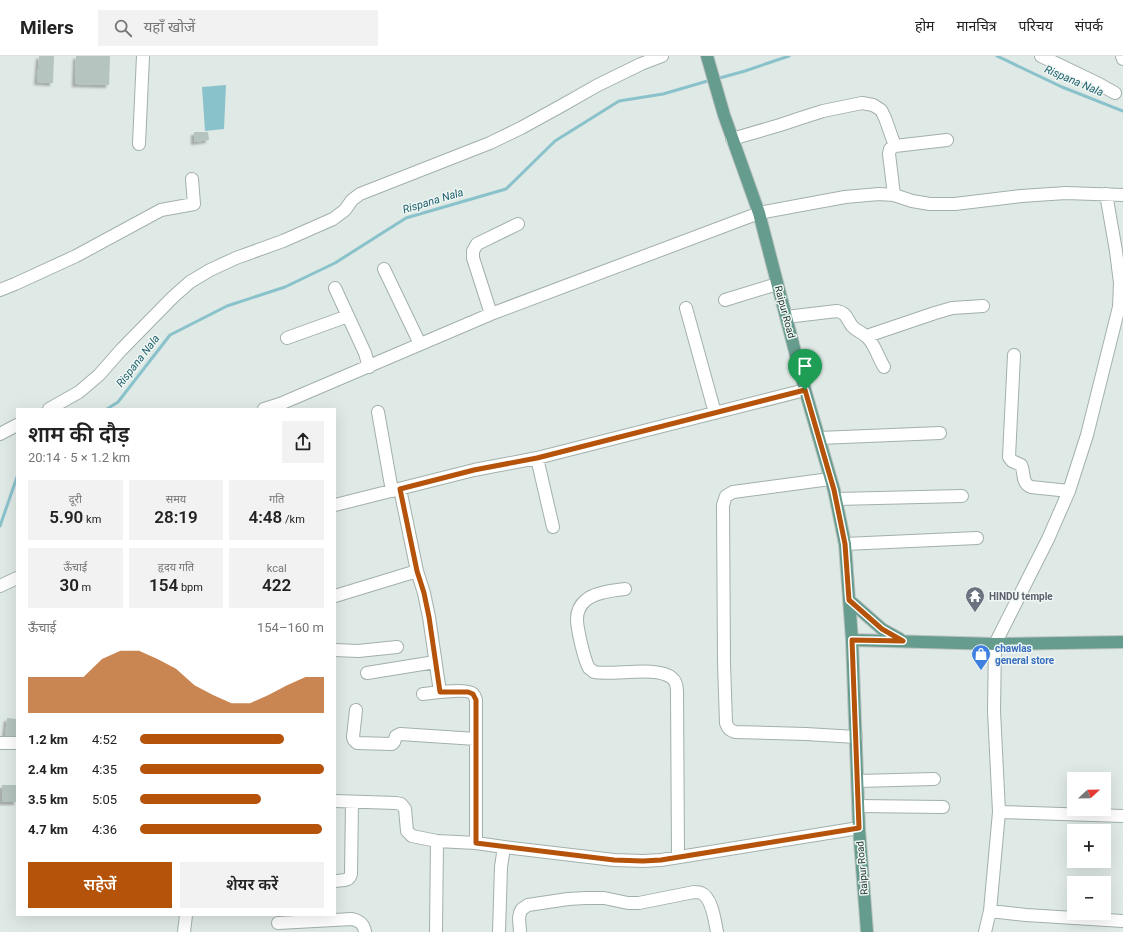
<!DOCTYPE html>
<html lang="hi">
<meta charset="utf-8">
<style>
:root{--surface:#fff;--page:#f2f2f2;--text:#222;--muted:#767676;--line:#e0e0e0;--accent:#b45309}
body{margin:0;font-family:Roboto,"Noto Sans Devanagari",sans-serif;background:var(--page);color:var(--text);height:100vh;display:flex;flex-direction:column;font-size:15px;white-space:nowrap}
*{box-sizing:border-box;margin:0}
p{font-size:13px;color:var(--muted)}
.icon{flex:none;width:22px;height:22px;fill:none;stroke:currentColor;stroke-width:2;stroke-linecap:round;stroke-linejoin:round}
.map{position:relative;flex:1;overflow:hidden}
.drawer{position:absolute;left:16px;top:352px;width:320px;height:508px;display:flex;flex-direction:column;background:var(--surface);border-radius:0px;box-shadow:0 4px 16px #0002}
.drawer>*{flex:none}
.needle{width:26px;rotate:68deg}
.controls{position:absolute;left:1067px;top:716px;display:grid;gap:8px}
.controls a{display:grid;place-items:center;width:44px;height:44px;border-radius:0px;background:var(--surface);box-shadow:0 4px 16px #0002;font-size:20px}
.pin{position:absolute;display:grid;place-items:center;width:34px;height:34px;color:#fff;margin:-41px -17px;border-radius:50% 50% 50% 0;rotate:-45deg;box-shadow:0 0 4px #0007}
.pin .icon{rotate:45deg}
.round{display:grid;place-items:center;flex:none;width:42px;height:42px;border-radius:0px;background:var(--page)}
.headline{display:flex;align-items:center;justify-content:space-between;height:68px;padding:0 12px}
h1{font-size:22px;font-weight:600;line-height:30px}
.metrics{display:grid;grid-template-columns:repeat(3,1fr);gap:6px;height:68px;padding:4px 12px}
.metrics div{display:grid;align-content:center;border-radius:0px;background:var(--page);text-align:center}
.metrics b{font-size:17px;font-weight:600}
.metrics small{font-size:11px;font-weight:400}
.metrics p{font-size:11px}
.chart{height:112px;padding:8px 12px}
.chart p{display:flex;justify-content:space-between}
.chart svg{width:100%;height:72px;margin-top:4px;fill:var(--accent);opacity:.7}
.primary-button{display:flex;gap:8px;margin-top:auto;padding:8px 12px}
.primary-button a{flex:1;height:46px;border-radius:0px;background:var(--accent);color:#fff;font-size:16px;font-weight:600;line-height:46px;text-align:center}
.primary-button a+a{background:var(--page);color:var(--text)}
ul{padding:0 12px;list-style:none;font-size:13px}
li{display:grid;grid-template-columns:64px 48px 1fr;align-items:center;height:30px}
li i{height:10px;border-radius:5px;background:var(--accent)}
header{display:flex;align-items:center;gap:24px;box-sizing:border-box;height:56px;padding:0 20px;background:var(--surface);border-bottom:1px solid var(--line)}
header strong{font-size:19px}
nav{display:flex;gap:22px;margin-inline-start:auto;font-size:14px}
.search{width:280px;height:36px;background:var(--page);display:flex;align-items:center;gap:10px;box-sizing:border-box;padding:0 14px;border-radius:0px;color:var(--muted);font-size:15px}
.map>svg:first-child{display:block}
.water{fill:#8ac2cb}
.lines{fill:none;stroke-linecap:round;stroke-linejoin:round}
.stream{stroke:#8ac2cb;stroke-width:3}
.building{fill:#b5c4be;filter:url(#shadow)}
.minor-casing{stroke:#a2b0ac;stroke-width:14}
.major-casing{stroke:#bcc3c2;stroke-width:14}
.minor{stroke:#fff;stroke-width:12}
.major{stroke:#669c8e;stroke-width:12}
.route-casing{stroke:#fff;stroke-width:8}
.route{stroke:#b45309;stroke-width:5}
.labels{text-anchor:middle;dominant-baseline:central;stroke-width:3;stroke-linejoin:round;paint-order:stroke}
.street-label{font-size:10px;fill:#213832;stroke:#eff6f3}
.worship-label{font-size:10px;font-weight:bold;fill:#5b616d;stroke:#eff6f3;text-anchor:start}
.shop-label{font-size:10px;font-weight:bold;fill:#366cbe;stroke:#eff6f3;text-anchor:start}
.water-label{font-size:11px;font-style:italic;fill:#20636f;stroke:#eff6f3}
</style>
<header>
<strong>Milers</strong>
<div class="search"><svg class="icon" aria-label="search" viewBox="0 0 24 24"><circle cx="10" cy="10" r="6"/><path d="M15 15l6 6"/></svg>यहाँ खोजें</div>
<nav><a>होम</a><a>मानचित्र</a><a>परिचय</a><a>संपर्क</a></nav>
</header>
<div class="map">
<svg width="1123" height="876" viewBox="0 0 1123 876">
<defs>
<filter id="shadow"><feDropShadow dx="-3" dy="3" stdDeviation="1" flood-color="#0004"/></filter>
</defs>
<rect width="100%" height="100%" fill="#dfe9e5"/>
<path class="water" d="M226,29L224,73L205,75L202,31Z"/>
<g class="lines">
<path class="stream" d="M997,0L1062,31L1123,55
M716,23L745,15L789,0
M107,353L118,346L170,279L227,250L285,231L335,207L406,162L506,133L555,85L619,45L663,38L711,24
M0,470L17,421"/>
</g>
<path class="building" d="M39,0H54L53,27L37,26Z
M76,0H110L109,29L75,28Z
M194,76H208L209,84L194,86Z
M7,662L17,663V681L5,679Z
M2,729H17V746H2Z"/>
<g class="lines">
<defs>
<path id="minor" d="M1041,0L1099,28L1115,37
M1122,0L1123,3
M732,83L780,69L801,62L823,55L862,47L873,49L881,54L885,62L895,90
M139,88L143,0
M894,139L889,98L890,93L895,90L947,84
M384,213L420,288
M335,232L365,297L369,311
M0,234L15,228L76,200L161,154L194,148L192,123
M725,244L777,228
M686,252L715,357
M491,258L473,202V195L477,188L518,168
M786,261L837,255C847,257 846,262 852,270C856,275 862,276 867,281C874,287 879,303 884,311
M867,280L935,257L952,252L983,250
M287,282L348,260
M1014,299L1009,401L1012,405L1021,409C1025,417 1021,427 1031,431L1069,435
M49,353L79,336L99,319L121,294L173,241L190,226L210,214L236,202L283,185L333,163L345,154L352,144L360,138L490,87L521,72L561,50L598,29L641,8L662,0
M264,353L280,348L491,258L759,157L845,141L879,138L894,139L912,145L930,148H955L1021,140L1066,137L1123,139
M378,356L392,435
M0,378L17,369
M819,382L940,377
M537,402L553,471
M830,423L733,436L726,440L723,449L724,607L726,667C728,673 730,674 735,676L806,678L856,681
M400,433L417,515L424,537L429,561L440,636
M836,443L962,440
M335,449L474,414L537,402L805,334
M845,488L977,482
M0,530L17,522
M625,533C615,534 594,537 586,544C580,549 577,555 577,563C577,572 584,604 589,612C590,613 593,615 594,616C613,620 657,609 672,622C676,625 677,631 677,636L678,800
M335,540L417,515
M335,594L358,595L397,591
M367,617L435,606
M423,638C432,637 467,632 473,638C475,640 475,642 476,644V787
M356,654L353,681L354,684L357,687L392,688L394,686L396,680L400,678L476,683
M0,687H17
M858,725L934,723
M335,745L396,747L401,748L405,753L407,775L412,780L437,785L476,787L504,791
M858,750L943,751
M999,756L1123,760
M335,825C342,824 349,826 351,818L352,746
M990,855L1026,859L1123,865
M278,867L352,863C360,865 364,868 365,876
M184,876L186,859
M436,876L437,785
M499,876L501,811L504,791L614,804L643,805L661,804L859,772
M520,876L519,862L520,857L522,853L528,849L568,843L586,842H604L628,847H639L694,836C696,836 699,836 701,837C712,841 715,866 717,876
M985,876L990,855L999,756L994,655L995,588L1048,483L1069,435L1087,379L1119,251L1120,227L1116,195L1106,138"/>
<path id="major" d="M707,0L724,59L759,157L805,334L834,434L845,488L852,584L859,772L867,876
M849,544L882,573L900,583
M852,584L995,588L1123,586"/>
</defs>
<use href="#minor" class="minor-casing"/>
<use href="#major" class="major-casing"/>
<use href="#minor" class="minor"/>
<use href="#major" class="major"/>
</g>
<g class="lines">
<defs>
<path id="route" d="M805,334L834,434L845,488L849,544L882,573L903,585L852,584L859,772L661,804L643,805L614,804L476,787V644L473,638L468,636H440L429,561L424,537L417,515L400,433L474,414L537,402Z"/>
</defs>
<use href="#route" class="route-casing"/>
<use href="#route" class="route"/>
</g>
<defs>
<symbol id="temple-pin" viewBox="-11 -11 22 30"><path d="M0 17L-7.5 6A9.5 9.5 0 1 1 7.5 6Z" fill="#6b7280" stroke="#eff6f3"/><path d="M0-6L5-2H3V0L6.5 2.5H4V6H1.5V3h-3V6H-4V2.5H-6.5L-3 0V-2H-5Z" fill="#fff"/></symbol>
<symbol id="shop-pin" viewBox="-11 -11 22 30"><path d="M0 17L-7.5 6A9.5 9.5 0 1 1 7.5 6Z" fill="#3f7fe0" stroke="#eff6f3"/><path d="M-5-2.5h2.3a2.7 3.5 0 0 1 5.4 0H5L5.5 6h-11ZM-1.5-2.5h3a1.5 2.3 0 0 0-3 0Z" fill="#fff"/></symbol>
</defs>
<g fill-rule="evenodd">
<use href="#temple-pin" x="964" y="529" width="22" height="30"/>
<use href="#shop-pin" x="970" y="587" width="22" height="30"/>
</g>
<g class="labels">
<g class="street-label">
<text transform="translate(785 256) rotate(75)">Raipur Road</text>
<text transform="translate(862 812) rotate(-95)">Raipur Road</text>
</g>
<g class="worship-label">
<text x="989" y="540">HINDU temple</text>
</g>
<g class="shop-label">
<text x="995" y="592">chawlas<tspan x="995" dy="12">general store</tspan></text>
</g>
<g class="water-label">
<text transform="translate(1074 25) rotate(23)">Rispana Nala</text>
<text transform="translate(433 145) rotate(-17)">Rispana Nala</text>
<text transform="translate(138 305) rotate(-52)">Rispana Nala</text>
</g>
</g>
</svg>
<div class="controls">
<a><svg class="needle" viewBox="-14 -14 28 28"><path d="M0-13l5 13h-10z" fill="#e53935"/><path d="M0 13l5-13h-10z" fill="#767676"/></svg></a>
<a>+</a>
<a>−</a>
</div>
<div class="pin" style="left:805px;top:334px;background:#1e9e55"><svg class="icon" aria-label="arrive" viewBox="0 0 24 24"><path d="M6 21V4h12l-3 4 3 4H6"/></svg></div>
<section class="drawer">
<div class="headline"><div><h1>शाम की दौड़</h1><p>20:14 · 5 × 1.2 km</p></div><a class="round"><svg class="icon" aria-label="share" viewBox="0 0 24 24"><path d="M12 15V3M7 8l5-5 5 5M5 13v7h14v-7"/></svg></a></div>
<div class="metrics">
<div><p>दूरी</p><b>5.90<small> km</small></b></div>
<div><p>समय</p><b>28:19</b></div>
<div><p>गति</p><b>4:48<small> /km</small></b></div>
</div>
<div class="metrics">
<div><p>ऊँचाई</p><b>30<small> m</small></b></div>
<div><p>हृदय गति</p><b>154<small> bpm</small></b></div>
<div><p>kcal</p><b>422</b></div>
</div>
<div class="chart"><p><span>ऊँचाई</span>154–160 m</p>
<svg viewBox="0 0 160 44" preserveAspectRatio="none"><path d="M0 44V22L10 22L20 22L30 22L40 11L50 6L60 6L70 11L80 17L90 27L100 33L110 38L120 38L130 33L140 27L150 22L160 22V44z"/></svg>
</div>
<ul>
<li><b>1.2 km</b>4:52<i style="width:78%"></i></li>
<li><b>2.4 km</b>4:35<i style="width:100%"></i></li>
<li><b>3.5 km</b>5:05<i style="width:66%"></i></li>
<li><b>4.7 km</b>4:36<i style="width:99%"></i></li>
</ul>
<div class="primary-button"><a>सहेजें</a><a>शेयर करें</a></div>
</section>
</div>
